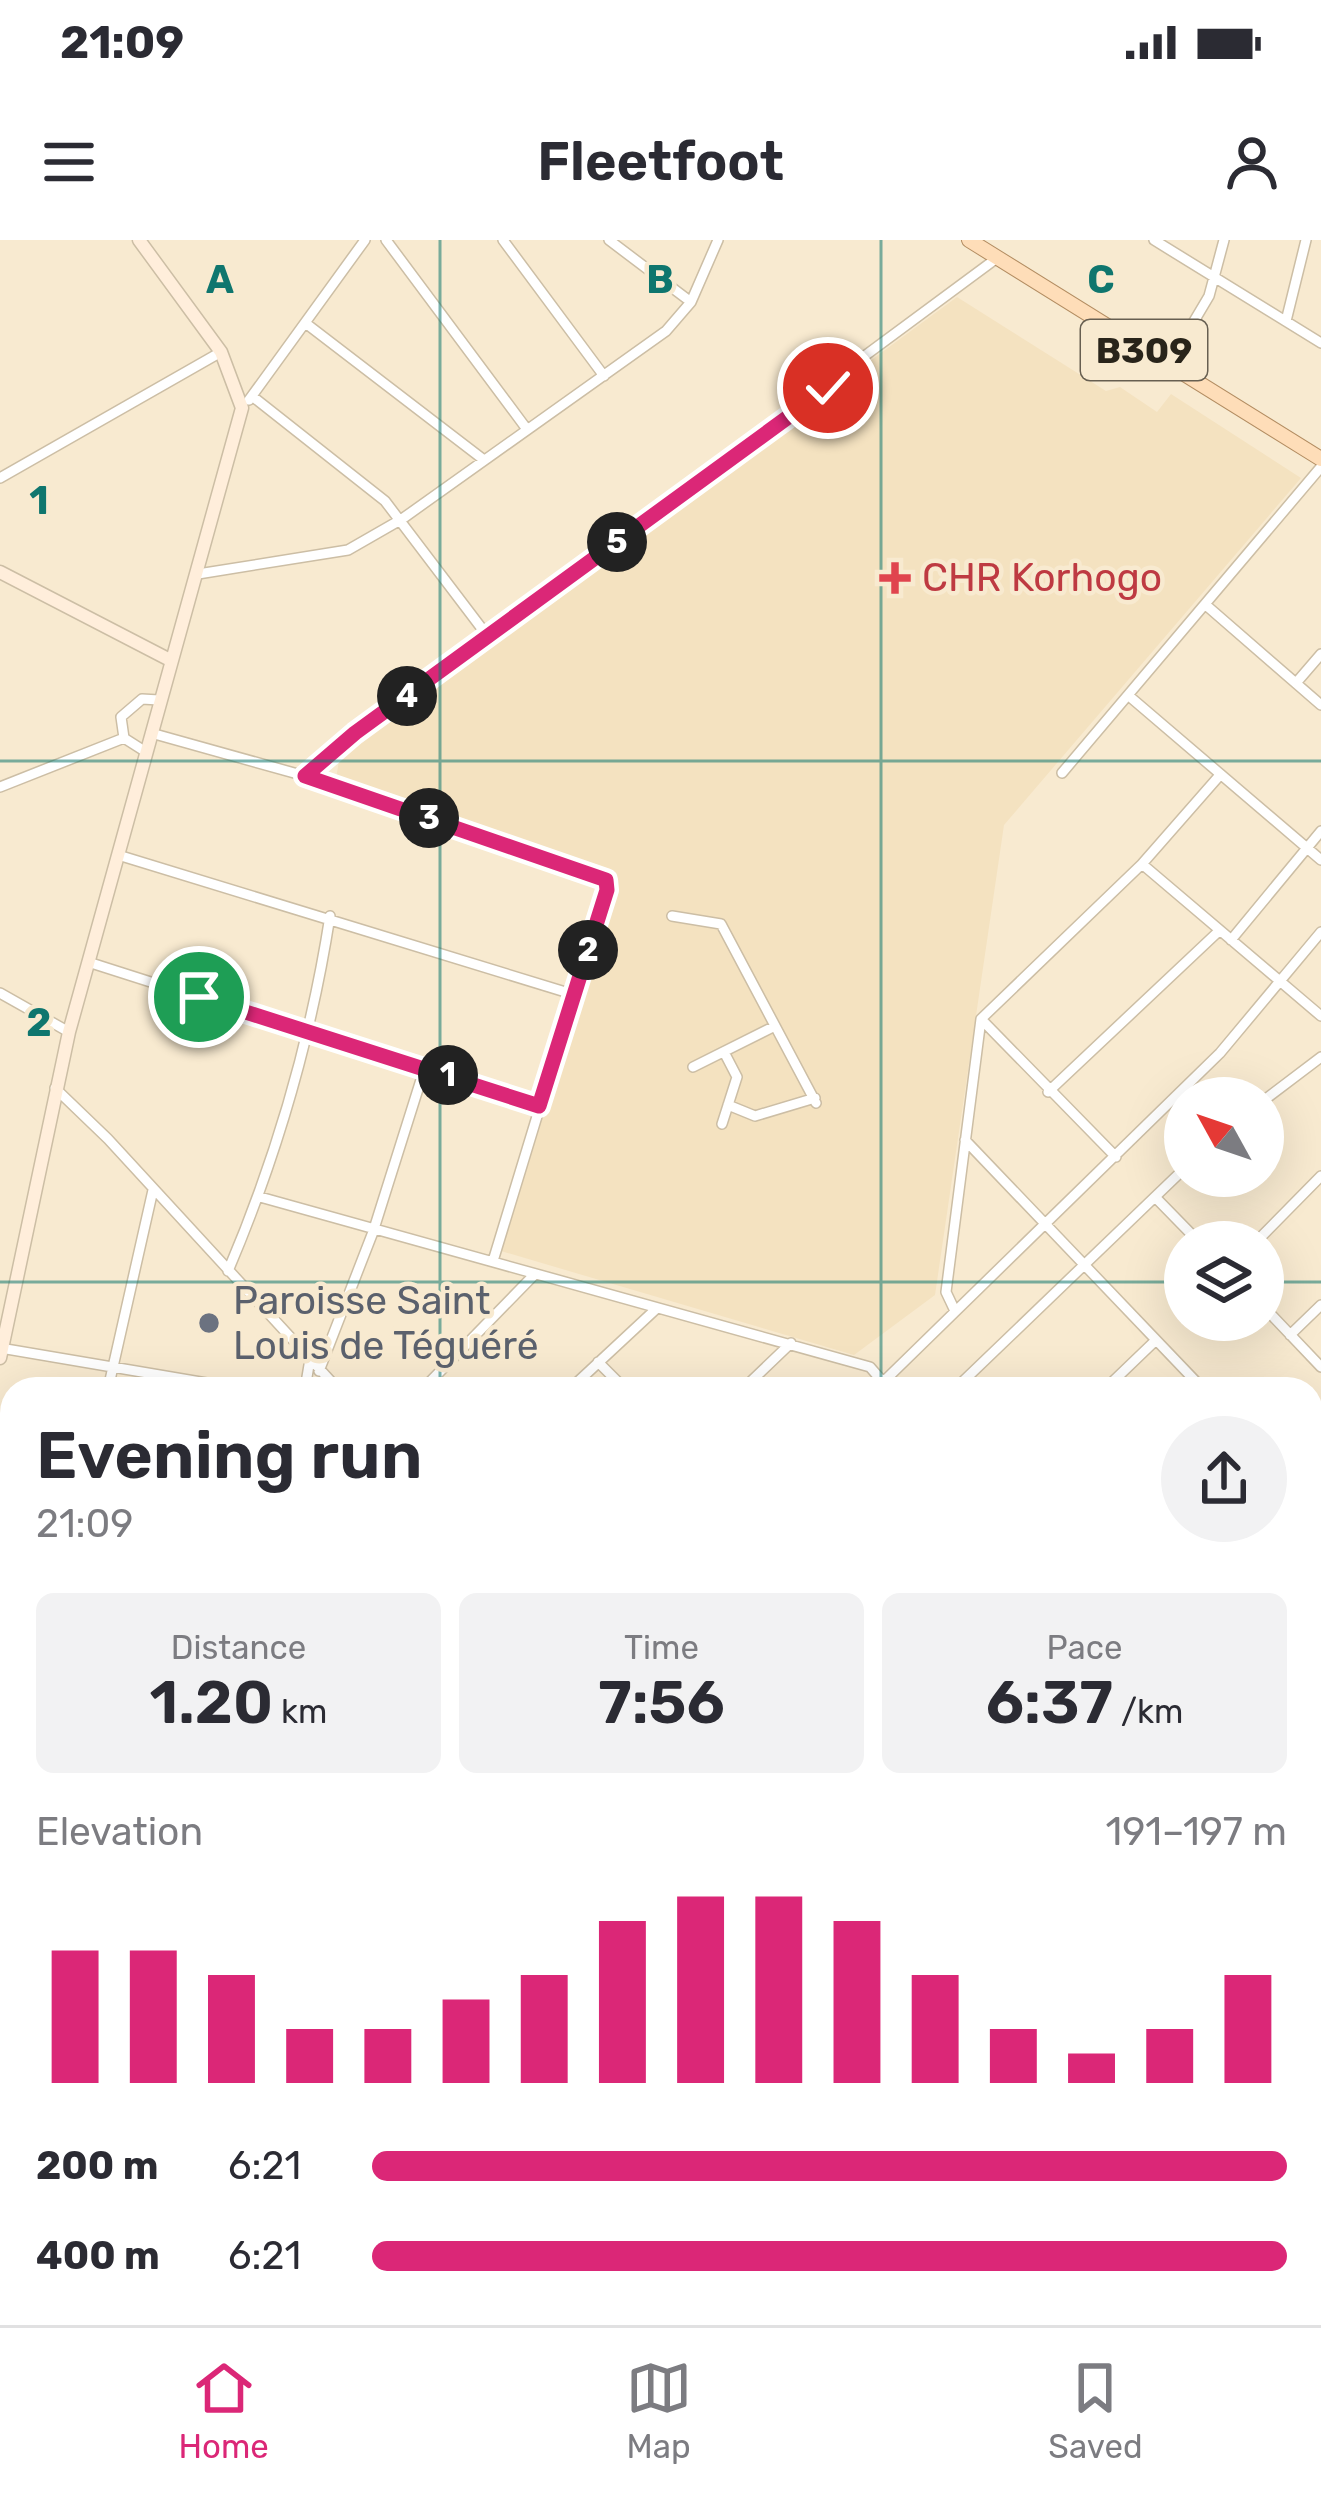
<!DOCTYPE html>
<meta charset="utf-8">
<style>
:root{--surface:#fff;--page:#f2f2f3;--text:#2b2b33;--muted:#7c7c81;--line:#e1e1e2;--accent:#db2777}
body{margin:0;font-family:Rubik,sans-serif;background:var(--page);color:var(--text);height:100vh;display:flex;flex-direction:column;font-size:45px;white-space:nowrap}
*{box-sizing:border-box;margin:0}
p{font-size:39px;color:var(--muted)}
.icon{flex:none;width:66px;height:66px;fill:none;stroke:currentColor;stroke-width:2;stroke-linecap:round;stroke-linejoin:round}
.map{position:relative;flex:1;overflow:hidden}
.sheet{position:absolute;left:0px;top:1137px;width:1323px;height:948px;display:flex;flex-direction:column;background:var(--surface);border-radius:36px 36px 0 0;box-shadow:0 12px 48px #0002}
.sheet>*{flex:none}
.needle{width:78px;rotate:310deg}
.fabs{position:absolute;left:1164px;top:837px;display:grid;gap:24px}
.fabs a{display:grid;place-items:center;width:120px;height:120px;border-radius:50%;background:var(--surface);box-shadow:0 12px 48px #0002;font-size:60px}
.pin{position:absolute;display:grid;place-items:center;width:102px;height:102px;color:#fff;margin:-51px;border:6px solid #fff;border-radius:50%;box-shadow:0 3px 12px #0007}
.km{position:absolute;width:60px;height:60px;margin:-30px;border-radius:50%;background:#222;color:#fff;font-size:33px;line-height:60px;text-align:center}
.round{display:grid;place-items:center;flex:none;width:126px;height:126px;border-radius:63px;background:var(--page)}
.head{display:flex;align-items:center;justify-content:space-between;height:204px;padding:0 36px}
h1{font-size:66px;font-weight:600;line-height:90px}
.figures{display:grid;grid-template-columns:repeat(3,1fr);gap:18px;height:204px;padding:12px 36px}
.figures div{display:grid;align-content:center;border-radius:18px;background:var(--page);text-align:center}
.figures b{font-size:60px;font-weight:600}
.figures small{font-size:33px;font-weight:400}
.figures p{font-size:33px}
.chart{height:336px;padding:24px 36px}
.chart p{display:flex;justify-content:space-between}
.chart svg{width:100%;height:216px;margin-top:12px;stroke:var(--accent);stroke-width:6}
ul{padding:0 36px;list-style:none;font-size:39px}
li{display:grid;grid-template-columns:192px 144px 1fr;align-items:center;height:90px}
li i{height:30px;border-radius:15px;background:var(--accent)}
.status{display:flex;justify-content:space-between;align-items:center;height:84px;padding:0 60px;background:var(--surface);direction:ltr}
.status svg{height:33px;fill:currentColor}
header{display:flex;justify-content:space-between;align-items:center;height:156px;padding:0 36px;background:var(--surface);font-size:54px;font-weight:600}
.tabs{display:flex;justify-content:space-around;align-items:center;height:168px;border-top:3px solid var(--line);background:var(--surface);font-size:33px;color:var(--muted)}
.tabs a{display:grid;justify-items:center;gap:6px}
.tabs .selected{color:var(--accent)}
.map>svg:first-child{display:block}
.built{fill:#f4e2c0}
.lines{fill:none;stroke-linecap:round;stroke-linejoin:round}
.river{stroke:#9dd7f4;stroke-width:15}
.street-casing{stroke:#ccbea5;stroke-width:12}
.secondary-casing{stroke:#ccbea5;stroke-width:15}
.primary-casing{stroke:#b38d62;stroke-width:16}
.street{stroke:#fff;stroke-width:9}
.secondary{stroke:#ffeedb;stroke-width:12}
.primary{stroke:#feddb8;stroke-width:14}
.route-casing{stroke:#fff;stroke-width:24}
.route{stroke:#db2777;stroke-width:15}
.grid{fill:none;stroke:#0f766e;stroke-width:3;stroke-opacity:0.55}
.health-dot{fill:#e0444e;stroke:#f8ead0;stroke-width:4.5}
.worship-dot{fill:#6b7280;stroke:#f8ead0;stroke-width:4.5}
.labels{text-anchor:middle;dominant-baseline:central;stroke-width:9;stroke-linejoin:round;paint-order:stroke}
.shield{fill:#f8ead0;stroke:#675f51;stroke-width:3}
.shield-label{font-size:36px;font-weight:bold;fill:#29241a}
.health-label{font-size:39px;fill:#be3a42;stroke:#f8ead0;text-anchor:start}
.worship-label{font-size:39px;fill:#5b616d;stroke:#f8ead0;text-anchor:start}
.grid-label{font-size:39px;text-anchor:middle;font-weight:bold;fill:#0f766e;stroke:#f8ead0;stroke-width:9;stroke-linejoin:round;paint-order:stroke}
</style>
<div class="status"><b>21:09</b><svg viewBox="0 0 49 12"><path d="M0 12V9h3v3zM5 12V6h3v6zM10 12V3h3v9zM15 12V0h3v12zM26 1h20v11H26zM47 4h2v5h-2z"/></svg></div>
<header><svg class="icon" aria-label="menu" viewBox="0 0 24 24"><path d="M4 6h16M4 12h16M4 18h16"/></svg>Fleetfoot<svg class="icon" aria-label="person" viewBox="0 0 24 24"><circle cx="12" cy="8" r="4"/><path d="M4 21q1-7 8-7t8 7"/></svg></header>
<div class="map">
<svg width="1321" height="2085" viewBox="0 0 1321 2085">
<rect width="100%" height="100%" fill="#f8ead0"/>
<path class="built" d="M957,57L1106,151L1120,147L1157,172L1171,154L1301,238L1004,585L935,1055L854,1115L501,1011L614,632L336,538L341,510L615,307L622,312L650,283Z"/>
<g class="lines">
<path class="river" d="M1311,1526L1321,1523
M356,2085L367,2073"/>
<defs>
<path id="street" d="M386,0L526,188
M503,0L604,136
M609,0L691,62
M1154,0L1321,103
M1286,81L1306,0
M308,85L484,220
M1168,125L1209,56L1224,0
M252,156L385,261L489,398
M249,160L365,0
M0,238L221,112
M198,334L348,310L402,279L666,91L691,62L718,0
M1207,366L1321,465
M1296,443L1321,414
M1129,456L1321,620
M151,493L305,536L355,493L997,18
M146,512L124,498L121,477L142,459L159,460
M1062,533L1321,227
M305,536L608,643L493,1021
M0,547L124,498
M118,615L572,754
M1142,624L1321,776
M672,676L721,684L816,863
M1231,700L1321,591
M88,722L539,866
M0,753L69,792
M981,779L1116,917
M693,827L775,786
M55,848L108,899L338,1149
M1048,852L1220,690
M1263,861L1321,817
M728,865L755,876L815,858
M722,884L737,837L724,812
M965,900L1203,1149
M260,957L870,1127L889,1149
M1155,957L1199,1002
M1256,1002L1321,936
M228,1031C277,916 311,798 330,676
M1263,1066L1321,1127
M955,1071L946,1052L981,779L1142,624L1220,535
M1290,1095L1321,1065
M0,1108L242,1149
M598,1122L625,1149
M319,1131L373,992L425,827
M108,1149L153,950
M305,1149L310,1119
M423,1149L535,1034
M570,1149L656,1069
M743,1149L791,1103
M876,1149L1220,813L1321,692
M955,1149L1185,928
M1105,1149L1156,1100
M1311,1212L1321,1202
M1311,1257L1321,1267
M1311,1346L1321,1336
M0,1370L12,1372
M0,1606L12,1609
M0,1719L12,1656
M1311,1745L1321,1742
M0,1822L12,1824
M1311,1950L1321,1947
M0,2043L12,2046
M1311,2059L1320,2085
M173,2073L234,2085
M528,2073L533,2085
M644,2073L648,2085
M852,2073L857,2085
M956,2073L960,2085
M1241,2073L1253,2085
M25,2085L27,2073
M1200,2085L1234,2073"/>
<path id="secondary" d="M0,332L170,420
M0,1118L69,792L242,168L221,112L139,0"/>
<path id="primary" d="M969,0L1321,219"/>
</defs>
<use href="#street" class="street-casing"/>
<use href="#secondary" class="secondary-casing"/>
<use href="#primary" class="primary-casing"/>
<use href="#street" class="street"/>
<use href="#secondary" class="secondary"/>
<use href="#primary" class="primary"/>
</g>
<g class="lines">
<defs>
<path id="route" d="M199,757L539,866L607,650L606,640L305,536L355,493L828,148"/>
</defs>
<use href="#route" class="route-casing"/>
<use href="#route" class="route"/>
</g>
<path class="grid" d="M440,0V1149M881,0V1149M0,521H1321M0,1042H1185M1263,1042H1321M0,1564H12M1311,1564H1321M440,2073V2085M881,2073V2085"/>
<path class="health-dot" d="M889 320h12v12h12v12h-12v12h-12v-12h-12v-12h12z"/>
<circle class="worship-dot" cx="209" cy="1083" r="12"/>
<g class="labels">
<rect class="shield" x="1081" y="80" width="126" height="60" rx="9"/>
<g class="shield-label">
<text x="1144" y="110">B309</text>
</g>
<g class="health-label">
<text x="922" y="338">CHR Korhogo</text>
</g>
<g class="worship-label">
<text x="233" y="1061">Paroisse Saint<tspan x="233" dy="45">Louis de Téguéré</tspan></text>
</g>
</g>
<g class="grid-label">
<text x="220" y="53">A</text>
<text x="660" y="53">B</text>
<text x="1101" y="53">C</text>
<text x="39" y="274">1</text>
<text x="39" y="796">2</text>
</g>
</svg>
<div class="fabs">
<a><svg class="needle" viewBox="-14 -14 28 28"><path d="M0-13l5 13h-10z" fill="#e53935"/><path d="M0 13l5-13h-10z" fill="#7c7c81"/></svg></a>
<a><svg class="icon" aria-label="layers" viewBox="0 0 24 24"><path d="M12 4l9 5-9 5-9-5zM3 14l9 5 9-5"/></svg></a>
</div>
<div class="pin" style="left:199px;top:757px;background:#1e9e55"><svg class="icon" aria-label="arrive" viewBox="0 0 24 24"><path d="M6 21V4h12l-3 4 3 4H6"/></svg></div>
<div class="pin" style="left:828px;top:148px;background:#d93025"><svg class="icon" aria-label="check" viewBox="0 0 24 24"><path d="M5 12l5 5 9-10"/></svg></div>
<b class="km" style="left:448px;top:835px">1</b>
<b class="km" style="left:588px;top:710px">2</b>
<b class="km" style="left:429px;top:578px">3</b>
<b class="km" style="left:407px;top:456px">4</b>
<b class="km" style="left:617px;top:302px">5</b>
<section class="sheet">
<div class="head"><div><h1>Evening run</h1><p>21:09</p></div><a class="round"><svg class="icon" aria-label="share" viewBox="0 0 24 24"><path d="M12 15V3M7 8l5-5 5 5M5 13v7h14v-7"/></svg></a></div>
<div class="figures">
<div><p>Distance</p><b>1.20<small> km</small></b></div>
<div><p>Time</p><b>7:56</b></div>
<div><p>Pace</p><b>6:37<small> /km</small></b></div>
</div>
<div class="chart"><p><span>Elevation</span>191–197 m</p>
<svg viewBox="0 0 160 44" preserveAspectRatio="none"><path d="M5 44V17M15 44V17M25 44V22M35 44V33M45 44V33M55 44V27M65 44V22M75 44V11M85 44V6M95 44V6M105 44V11M115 44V22M125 44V33M135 44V38M145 44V33M155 44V22"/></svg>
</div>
<ul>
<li><b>200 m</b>6:21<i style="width:100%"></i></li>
<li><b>400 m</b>6:21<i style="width:100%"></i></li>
</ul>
</section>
</div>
<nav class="tabs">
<a class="selected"><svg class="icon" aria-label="home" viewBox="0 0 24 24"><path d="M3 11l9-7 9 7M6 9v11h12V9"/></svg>Home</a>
<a><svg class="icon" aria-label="map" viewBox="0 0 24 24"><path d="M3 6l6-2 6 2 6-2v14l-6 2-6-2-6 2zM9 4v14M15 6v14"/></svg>Map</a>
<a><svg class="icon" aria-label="saved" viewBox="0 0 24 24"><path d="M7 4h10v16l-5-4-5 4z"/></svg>Saved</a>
</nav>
